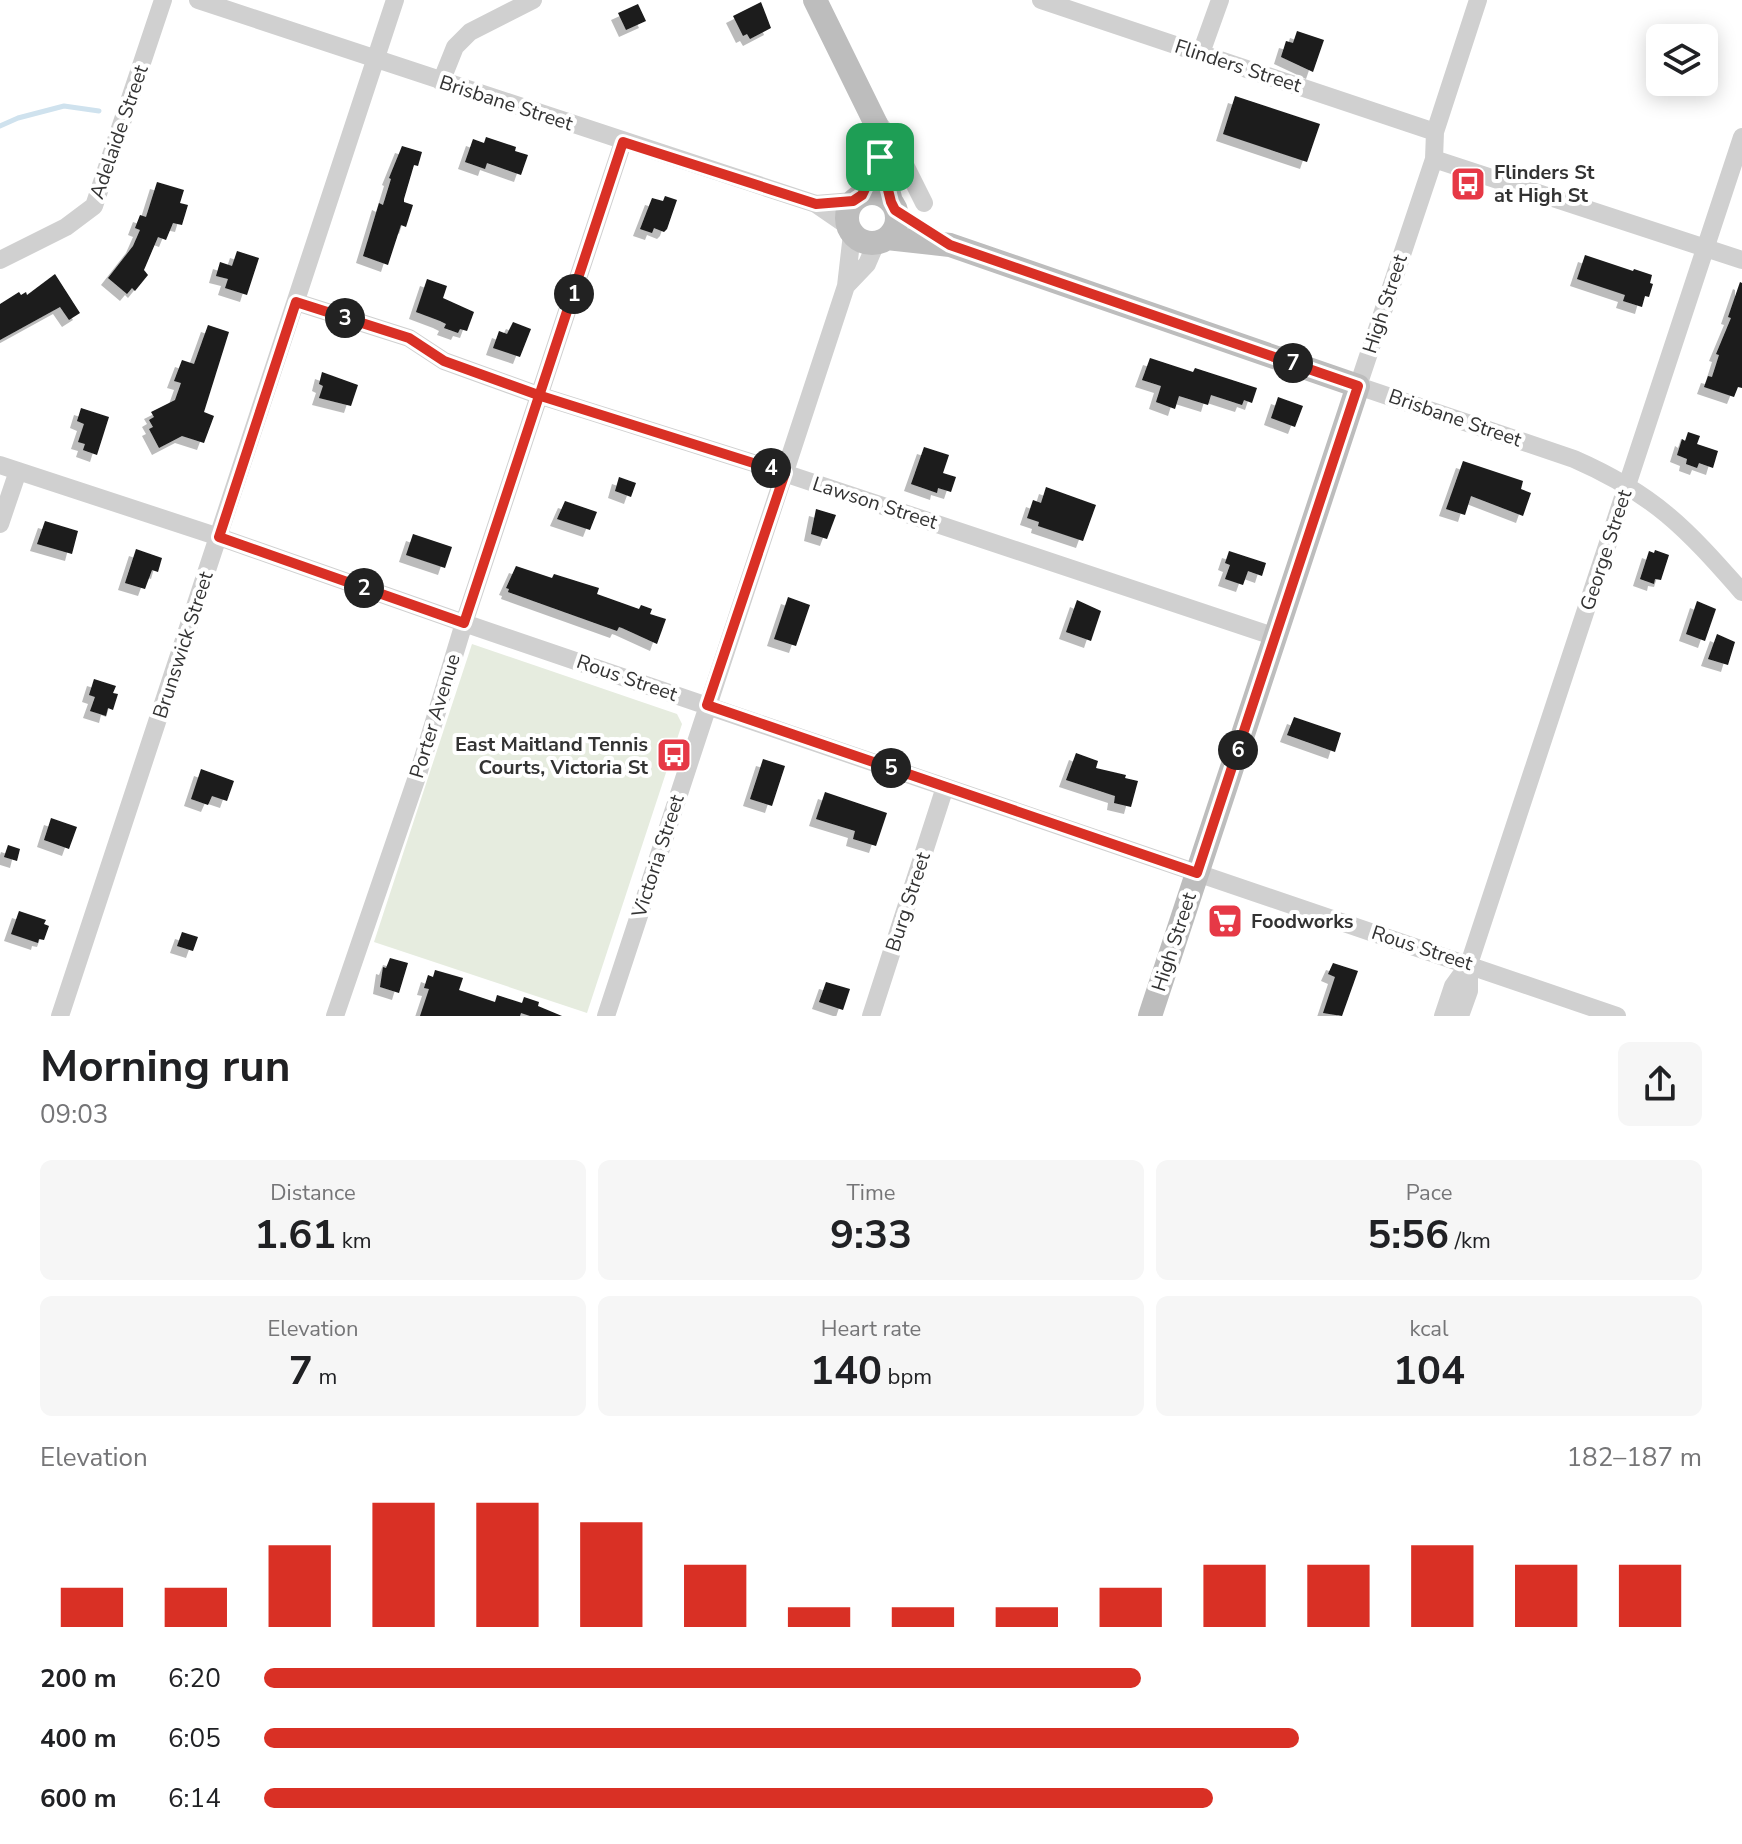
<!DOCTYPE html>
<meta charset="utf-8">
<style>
:root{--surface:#fff;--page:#f6f6f6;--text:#202124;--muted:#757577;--accent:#d93025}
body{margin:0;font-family:"Nunito Sans",sans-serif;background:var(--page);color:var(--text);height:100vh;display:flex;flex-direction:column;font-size:30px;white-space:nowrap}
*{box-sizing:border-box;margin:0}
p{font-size:26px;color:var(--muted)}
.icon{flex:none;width:44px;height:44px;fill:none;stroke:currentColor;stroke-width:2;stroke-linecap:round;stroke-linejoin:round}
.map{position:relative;height:1016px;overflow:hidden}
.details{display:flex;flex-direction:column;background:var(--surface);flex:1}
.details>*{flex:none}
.buttons{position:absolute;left:1646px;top:24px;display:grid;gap:16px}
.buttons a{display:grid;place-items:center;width:72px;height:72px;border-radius:12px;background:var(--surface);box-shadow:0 4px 20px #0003;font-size:40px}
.pin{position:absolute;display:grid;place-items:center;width:68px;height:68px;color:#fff;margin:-34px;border-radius:16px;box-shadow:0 4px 12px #0006}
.km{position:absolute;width:40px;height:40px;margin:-20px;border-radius:50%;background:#222;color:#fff;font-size:22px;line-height:40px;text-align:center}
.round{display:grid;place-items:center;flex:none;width:84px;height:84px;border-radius:12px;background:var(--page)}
.head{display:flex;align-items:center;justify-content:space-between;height:136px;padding:0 40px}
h1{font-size:44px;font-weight:700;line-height:60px}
.stats{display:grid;grid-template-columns:repeat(3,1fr);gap:12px;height:136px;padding:8px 40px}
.stats div{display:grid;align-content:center;border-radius:12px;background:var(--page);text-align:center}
.stats b{font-size:40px;font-weight:700}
.stats small{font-size:22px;font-weight:400}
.stats p{font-size:22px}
.chart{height:224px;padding:16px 40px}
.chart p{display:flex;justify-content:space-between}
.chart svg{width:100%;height:144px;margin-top:8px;stroke:var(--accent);stroke-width:6}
ul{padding:0 40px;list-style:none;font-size:26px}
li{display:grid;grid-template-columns:128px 96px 1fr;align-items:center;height:60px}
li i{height:20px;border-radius:10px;background:var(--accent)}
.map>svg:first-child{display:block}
.green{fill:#e6ecdf}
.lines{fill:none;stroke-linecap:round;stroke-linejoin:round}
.stream{stroke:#cfe2ee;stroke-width:5}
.building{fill:#1a1a1a;filter:url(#shadow)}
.minor{stroke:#d0d0d0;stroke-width:18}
.secondary{stroke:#bdbdbd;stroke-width:24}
.route-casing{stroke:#fff;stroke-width:16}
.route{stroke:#d93025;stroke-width:10}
.labels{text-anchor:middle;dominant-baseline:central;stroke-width:8;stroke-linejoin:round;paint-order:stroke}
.street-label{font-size:20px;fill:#333;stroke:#fff}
.poi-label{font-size:20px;font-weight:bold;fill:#333;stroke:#fff;text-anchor:start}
</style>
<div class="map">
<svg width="1742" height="1016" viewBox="0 0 1742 1016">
<defs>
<filter id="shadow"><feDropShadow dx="-7" dy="7" stdDeviation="0" flood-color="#0004"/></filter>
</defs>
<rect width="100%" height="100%" fill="#fff"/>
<path class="green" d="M472,644L677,714L682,724L587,1013L374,942Z"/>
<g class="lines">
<path class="stream" d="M0,126L18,118L64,106L99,111"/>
</g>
<path class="building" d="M761,2L771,28L750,39L747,34L743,36L733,16Z
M638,4L646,21L626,30L618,13Z
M1297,31L1324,40L1313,72L1281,57L1286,41L1293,43Z
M1235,96L1320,124L1307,162L1223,134Z
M486,137L516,147L515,151L528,155L521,175L487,163L485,169L465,162L473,139L484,143Z
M402,146L422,152L418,166L414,165L404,199V202L413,205L406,227L401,225L388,265L363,256L379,203L383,205L391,179L389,178Z
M157,182L184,190L180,203L188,205L182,225L173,223L166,240L158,237L144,270L148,275L135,291L132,288L127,294L108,278L133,246L140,230L135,228L140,215L146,217Z
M665,196L677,200L667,229L664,232L654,228L652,233L640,229L652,198L663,201Z
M237,251L259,258L247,295L225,288L228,279L216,276L220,262L232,266Z
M1585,255L1633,271L1634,269L1652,275L1650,283L1653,284L1649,297L1645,296L1642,307L1623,301L1625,295L1577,279Z
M55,274L80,313L69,320L60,307L0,340V304L19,292L21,295L26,292L27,295Z
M427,279L447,286L443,298L474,312L467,331L460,329L458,333L444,328L446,324L440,321L416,312Z
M1740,282L1742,283V388L1738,387L1734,397L1704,387L1708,376L1712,377L1719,355L1716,354L1731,318L1728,317Z
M513,322L531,329L520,357L493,348L499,331L507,334Z
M208,325L229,332L204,412L214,416L204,443L182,436L159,448L149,429L153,427L149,420L154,417L151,412L175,400L181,383L174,381L182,360L194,364Z
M1150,358L1193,372L1195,368L1257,388L1252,403L1244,400L1242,405L1211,395L1208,405L1179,396L1175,409L1156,402L1161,386L1142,380Z
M322,372L358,385L351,406L319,398L323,386L319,384Z
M1278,397L1303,406L1295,427L1271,418Z
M81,408L109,417L97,455L83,450L85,444L78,442L84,424L77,421Z
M1688,432L1700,436L1697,444L1718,451L1713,468L1699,463L1697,468L1686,464L1687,459L1677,455L1682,439L1685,441Z
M924,447L949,455L943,473L956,477L951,492L938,488L937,493L911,484Z
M1463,461L1523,481L1521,489L1531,493L1523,516L1471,496L1465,515L1446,509Z
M619,477L636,483L631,497L615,491Z
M1046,487L1096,505L1083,541L1038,526L1039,522L1027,518L1033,500L1041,503Z
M565,501L597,512L590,530L557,519Z
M816,509L836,515L827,539L811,534Z
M45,521L78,531L72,554L37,544Z
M413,534L452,547L445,568L406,555Z
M136,549L162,558L158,572L152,570L145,589L125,583Z
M1655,550L1669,555L1661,580L1655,579L1654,584L1640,579L1649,551L1654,553Z
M1229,551L1266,563L1262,576L1248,571L1243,585L1225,579L1230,565L1225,563Z
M516,566L552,578L554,574L586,584L599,588L597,594L639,609L641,605L652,609L650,614L666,619L657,644L622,628L619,627L617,631L508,592L509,589L506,588Z
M788,597L810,605L796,646L774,639Z
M1077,600L1101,611L1091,641L1066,632Z
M1697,601L1716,609L1705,641L1686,634Z
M1717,634L1735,642L1728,665L1708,659Z
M94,679L116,686L113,693L118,694L113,710L108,708L106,716L90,711L95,697L89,695Z
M1294,717L1341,733L1335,752L1287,735Z
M1076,753L1098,761L1096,768L1126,775L1125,778L1138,781L1131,807L1114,803L1115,796L1066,780Z
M763,759L785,766L772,806L750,799Z
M201,769L234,781L227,801L212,796L208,805L191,799Z
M825,792L887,813L876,846L853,839L855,831L816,819Z
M51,818L77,827L69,849L44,840Z
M8,845L20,849L17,861L4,857Z
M19,911L46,920L44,924L49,926L44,940L39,939L38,943L11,934Z
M182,932L198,937L193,951L177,946Z
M390,958L408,963L399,993L380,987L383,967L386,968Z
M1333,963L1358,971L1342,1016L1323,1013L1335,977L1328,974Z
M435,970L463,978L459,990L495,1002L497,995L522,1003L524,997L539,1002L538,1006L562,1016H530L521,1013L520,1016H420L429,989L424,988L428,975L433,977Z
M826,982L850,989L843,1010L819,1002Z"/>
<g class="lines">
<path class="minor" d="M198,0L816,204L848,226
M1041,0L1435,132
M1478,0L1435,132L1434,159L1358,386L1574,459C1654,494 1686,528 1742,592
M1201,53L1220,0
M441,82L455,47L470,32L533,0
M877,121L895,145L924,203
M1434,159L1742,260
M816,204L853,201
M0,260L66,227L94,206L163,0
M846,286L867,264L876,243
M296,302L409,338L444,361L541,396L769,468L1276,637
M0,465L219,537L464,623L1617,1016
M0,524L18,471
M60,1016L395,0
M335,1016L419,771L464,623L623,142
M606,1016L846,286L852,234
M871,1016L945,787
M1443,1016L1453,986L1469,964L1742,137
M1460,1016L1469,991V964"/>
<path class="secondary" d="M815,0L876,124L880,157L891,202
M847 218a25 25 0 1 1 50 0a25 25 0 1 1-50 0Z
M887,238L950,245L1358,386L1150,1016"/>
</g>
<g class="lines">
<defs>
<path id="route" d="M880,157L862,195L853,201L816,204L623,142L464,623L219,537L296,302L409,338L444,361L541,396L785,473L707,705L1197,873L1358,386L950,245L895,210L891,202L880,157"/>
</defs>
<use href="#route" class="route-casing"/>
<use href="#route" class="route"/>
</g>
<defs>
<symbol id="bus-square" viewBox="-11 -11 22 22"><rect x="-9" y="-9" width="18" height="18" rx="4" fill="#e63946" stroke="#fff"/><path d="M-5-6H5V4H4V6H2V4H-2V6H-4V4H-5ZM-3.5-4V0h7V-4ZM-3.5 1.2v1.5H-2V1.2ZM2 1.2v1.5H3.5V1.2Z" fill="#fff"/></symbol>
<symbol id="supermarket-square" viewBox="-11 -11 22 22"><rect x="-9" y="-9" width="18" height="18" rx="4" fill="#e63946" stroke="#fff"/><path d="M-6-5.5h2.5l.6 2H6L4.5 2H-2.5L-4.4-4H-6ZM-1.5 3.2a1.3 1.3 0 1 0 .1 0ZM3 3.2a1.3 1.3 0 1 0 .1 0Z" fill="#fff"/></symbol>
</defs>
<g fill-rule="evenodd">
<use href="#bus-square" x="1448" y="164" width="40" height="40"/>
<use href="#bus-square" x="654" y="735" width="40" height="40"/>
<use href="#supermarket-square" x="1205" y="901" width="40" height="40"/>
</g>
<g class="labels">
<g class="street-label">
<text transform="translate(1238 66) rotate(18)">Flinders Street</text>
<text transform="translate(506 103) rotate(18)">Brisbane Street</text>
<text transform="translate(119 132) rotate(-71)">Adelaide Street</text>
<text transform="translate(1385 304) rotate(-72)">High Street</text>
<text transform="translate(1455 418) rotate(19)">Brisbane Street</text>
<text transform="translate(875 503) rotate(18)">Lawson Street</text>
<text transform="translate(1606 550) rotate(-72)">George Street</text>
<text transform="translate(183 645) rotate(-72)">Brunswick Street</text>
<text transform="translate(627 678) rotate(19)">Rous Street</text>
<text transform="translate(435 716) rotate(-73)">Porter Avenue</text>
<text transform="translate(658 856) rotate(-72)">Victoria Street</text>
<text transform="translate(908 902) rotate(-72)">Burg Street</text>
<text transform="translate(1174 942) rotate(-72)">High Street</text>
<text transform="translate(1422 948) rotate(18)">Rous Street</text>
</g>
<g class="poi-label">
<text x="1494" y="172">Flinders St<tspan x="1494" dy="23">at High St</tspan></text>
<text x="648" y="744" text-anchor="end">East Maitland Tennis<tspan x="648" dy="23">Courts, Victoria St</tspan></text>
<text x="1251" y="921">Foodworks</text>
</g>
</g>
</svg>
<div class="buttons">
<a><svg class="icon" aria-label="layers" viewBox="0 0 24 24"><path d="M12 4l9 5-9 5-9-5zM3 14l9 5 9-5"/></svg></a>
</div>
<div class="pin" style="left:880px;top:157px;background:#1e9e55"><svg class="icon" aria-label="arrive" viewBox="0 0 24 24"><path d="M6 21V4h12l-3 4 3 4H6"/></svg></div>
<b class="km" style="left:574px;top:294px">1</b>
<b class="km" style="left:364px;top:588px">2</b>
<b class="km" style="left:345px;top:318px">3</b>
<b class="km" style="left:771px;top:468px">4</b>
<b class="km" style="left:891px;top:768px">5</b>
<b class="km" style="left:1238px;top:750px">6</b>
<b class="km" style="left:1293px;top:363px">7</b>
</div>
<section class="details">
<div class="head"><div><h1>Morning run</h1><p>09:03</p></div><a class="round"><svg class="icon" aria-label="share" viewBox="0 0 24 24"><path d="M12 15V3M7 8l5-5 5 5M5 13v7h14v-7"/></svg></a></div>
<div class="stats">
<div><p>Distance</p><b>1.61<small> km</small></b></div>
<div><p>Time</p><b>9:33</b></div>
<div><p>Pace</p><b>5:56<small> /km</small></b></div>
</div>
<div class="stats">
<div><p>Elevation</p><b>7<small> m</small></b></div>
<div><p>Heart rate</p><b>140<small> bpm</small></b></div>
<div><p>kcal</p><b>104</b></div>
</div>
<div class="chart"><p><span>Elevation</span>182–187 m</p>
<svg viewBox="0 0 160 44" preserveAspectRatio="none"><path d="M5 44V32M15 44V32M25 44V19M35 44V6M45 44V6M55 44V12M65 44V25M75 44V38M85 44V38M95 44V38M105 44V32M115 44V25M125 44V25M135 44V19M145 44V25M155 44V25"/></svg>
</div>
<ul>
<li><b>200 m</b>6:20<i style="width:61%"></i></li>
<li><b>400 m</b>6:05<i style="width:72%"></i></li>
<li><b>600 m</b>6:14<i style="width:66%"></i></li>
</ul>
</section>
